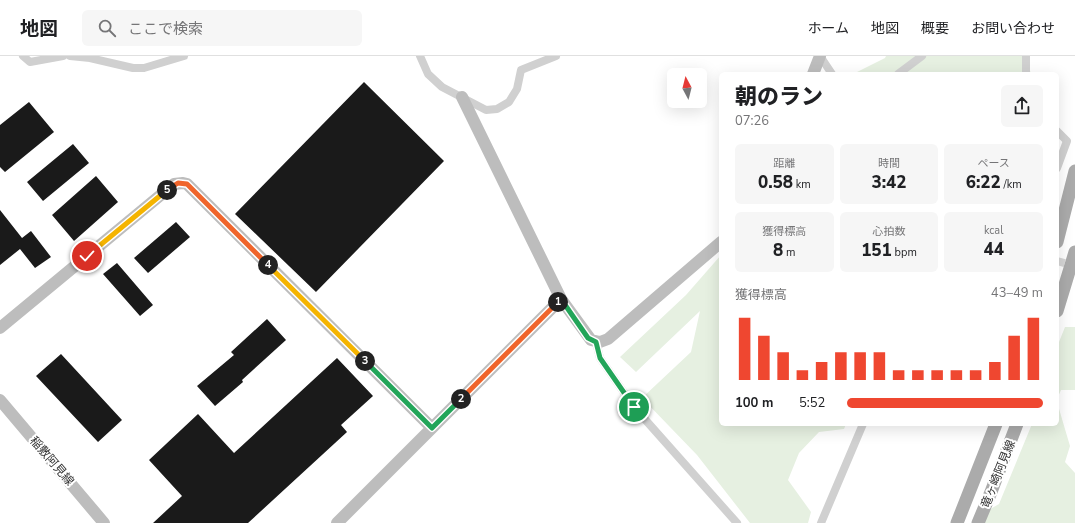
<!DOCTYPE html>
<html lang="ja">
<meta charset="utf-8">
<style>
:root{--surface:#fff;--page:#f6f6f6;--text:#202124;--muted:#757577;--line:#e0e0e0;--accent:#ef4730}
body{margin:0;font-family:"Nunito Sans","Noto Sans JP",sans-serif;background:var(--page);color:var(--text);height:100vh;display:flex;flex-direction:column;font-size:15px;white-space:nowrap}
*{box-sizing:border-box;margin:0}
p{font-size:13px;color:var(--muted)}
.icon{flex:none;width:22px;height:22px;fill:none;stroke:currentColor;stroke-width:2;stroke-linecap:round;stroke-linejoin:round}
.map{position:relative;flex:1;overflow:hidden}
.drawer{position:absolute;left:719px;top:16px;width:340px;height:354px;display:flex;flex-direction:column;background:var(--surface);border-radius:6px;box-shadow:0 4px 16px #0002}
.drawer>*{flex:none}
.needle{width:26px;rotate:353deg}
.fabs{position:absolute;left:667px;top:12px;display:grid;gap:8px}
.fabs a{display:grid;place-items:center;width:40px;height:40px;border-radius:6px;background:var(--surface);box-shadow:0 4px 16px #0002;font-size:20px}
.pin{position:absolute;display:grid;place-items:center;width:34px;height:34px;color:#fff;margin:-17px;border:2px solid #fff;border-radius:50%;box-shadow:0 1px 4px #0007}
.km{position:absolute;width:20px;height:20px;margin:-10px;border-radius:50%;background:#222;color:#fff;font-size:11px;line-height:20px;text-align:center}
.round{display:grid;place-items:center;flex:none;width:42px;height:42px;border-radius:6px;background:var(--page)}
.head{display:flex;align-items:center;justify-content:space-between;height:68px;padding:0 16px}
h1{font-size:22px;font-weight:800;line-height:30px}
.metrics{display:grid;grid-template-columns:repeat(3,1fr);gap:6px;height:68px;padding:4px 16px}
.metrics div{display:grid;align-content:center;border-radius:6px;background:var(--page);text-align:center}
.metrics b{font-size:17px;font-weight:800}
.metrics small{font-size:11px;font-weight:400}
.metrics p{font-size:11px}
.chart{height:112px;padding:8px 16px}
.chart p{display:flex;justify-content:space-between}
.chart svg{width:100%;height:72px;margin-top:4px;stroke:var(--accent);stroke-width:6}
ul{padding:0 16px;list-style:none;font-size:13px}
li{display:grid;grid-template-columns:64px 48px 1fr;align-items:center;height:30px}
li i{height:10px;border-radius:5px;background:var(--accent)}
header{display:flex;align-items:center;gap:24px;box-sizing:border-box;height:56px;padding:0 20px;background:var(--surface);border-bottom:1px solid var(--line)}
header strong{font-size:19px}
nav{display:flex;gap:22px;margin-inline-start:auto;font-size:14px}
.search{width:280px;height:36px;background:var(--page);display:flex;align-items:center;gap:10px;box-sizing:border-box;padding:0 14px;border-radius:6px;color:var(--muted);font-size:15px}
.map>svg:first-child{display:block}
.green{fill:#e6f0e1}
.building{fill:#1a1a1a}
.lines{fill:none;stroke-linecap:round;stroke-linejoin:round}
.street-tunnel{stroke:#d6d6d6;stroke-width:8;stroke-dasharray:8 4;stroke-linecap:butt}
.street{stroke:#d0d0d0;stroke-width:8}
.secondary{stroke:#bdbdbd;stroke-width:12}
.primary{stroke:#ababab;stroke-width:13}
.split-1-casing{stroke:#fff;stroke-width:8}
.split-2-casing{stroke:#fff;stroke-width:8}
.split-3-casing{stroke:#fff;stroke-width:8}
.split-4-casing{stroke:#fff;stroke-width:8}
.split-5-casing{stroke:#fff;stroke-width:8}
.split-6-casing{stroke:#fff;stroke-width:8}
.split-1{stroke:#22a559;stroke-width:5}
.split-2{stroke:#f0652b;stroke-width:5}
.split-3{stroke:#22a559;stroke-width:5}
.split-4{stroke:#f5b400;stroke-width:5}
.split-5{stroke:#f0652b;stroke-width:5}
.split-6{stroke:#f5b400;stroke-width:5}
.labels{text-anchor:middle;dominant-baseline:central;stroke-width:4;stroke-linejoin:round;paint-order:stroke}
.street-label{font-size:12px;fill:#333;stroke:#fff}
</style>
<header>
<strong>地図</strong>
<div class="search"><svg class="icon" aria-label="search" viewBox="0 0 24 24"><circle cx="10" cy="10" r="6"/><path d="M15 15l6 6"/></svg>ここで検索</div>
<nav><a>ホーム</a><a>地図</a><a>概要</a><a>お問い合わせ</a></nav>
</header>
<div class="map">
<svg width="1075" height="467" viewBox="0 0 1075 467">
<rect width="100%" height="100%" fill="#fff"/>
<path class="green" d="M886,0H1026L1031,18H853L885,2Z
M721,199V368H846L844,373L819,376L799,397L788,424L811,456L808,467H750L697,399L642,342L691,296L700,255L636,316L620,301L686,239Z
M1065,271H1075V334H1061L1057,343V291Z
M1057,346L1070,390L1065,406L1075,417V467H982L980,459L999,448L1032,368H1057Z"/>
<path class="building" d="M364,26L444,105L316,236L235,158Z
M29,46L54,76L5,116L0,111V69Z
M73,88L89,107L43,145L27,126Z
M96,120L118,146L74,185L52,159Z
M0,154L22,182L31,175L51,201L35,212L20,193L0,209Z
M176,166L190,181L148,217L134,202Z
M117,207L153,249L140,260L103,218Z
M267,263L286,284L242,324L243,326L215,350L197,330L234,299L231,296Z
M61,298L122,364L98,386L36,320Z
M337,302L373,340L341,369L347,376L248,467H153L182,440L149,404L198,358L234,397Z"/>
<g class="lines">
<path class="street-tunnel" d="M1057,205L1075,210"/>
<path class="street" d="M23,0L30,6L63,0
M70,0L90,2L133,12H144L184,0
M420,0L428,18L442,31L486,54L497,53L509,46L517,33L521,14L556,0
M820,0L832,18
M1026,0V18
M898,18L922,0
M1057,75L1067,85L1057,112
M596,286L600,302L634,351L737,467
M821,467L863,368"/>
<path class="secondary" d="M813,18L820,0
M462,41L561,243L591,284L600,286L608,283L721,186
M0,272L174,128L183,127L187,128L432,372
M0,344L104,467
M337,467L561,243"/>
<path class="primary" d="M1057,186L1075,115
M1057,255L1075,196
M957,467L996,368
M978,467L991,436L1017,368"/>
</g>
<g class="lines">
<defs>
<path id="split-1" d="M558,246L561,243L588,282L596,286L600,302L634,351"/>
<path id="split-2" d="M461,343L558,246"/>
<path id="split-3" d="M365,305L432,372L461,343"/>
<path id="split-4" d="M268,209L365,305"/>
<path id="split-5" d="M167,134L178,127L187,128L268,209"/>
<path id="split-6" d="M87,200L167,134"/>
</defs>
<use href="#split-1" class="split-1-casing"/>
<use href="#split-2" class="split-2-casing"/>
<use href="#split-3" class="split-3-casing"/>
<use href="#split-4" class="split-4-casing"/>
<use href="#split-5" class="split-5-casing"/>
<use href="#split-6" class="split-6-casing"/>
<use href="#split-1" class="split-1"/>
<use href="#split-2" class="split-2"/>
<use href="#split-3" class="split-3"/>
<use href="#split-4" class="split-4"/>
<use href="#split-5" class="split-5"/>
<use href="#split-6" class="split-6"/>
</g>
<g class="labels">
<g class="street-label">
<text transform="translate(52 405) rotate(49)">稲敷阿見線</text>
<text transform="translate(998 418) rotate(-68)">竜ヶ崎阿見線</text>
</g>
</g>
</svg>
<div class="fabs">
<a><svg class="needle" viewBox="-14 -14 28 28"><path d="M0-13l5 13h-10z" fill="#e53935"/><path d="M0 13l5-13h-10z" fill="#757577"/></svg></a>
</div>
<div class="pin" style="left:634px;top:351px;background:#1e9e55"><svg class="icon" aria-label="arrive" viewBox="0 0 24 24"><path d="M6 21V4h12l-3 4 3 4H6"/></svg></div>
<div class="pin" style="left:87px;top:200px;background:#d93025"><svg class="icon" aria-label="check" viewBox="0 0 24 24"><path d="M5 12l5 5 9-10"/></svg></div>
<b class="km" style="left:558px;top:246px">1</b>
<b class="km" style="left:461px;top:343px">2</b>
<b class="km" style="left:365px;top:305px">3</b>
<b class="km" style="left:268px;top:209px">4</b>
<b class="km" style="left:167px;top:134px">5</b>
<section class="drawer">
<div class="head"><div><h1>朝のラン</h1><p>07:26</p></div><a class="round"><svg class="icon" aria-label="share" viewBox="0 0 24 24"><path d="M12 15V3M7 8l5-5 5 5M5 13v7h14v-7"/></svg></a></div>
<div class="metrics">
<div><p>距離</p><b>0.58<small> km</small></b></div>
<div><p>時間</p><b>3:42</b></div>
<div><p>ペース</p><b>6:22<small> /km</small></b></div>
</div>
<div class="metrics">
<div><p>獲得標高</p><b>8<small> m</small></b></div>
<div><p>心拍数</p><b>151<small> bpm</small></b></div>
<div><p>kcal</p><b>44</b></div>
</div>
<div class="chart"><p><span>獲得標高</span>43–49 m</p>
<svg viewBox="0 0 160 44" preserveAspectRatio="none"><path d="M5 44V6M15 44V17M25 44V27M35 44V38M45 44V33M55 44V27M65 44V27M75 44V27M85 44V38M95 44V38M105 44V38M115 44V38M125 44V38M135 44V33M145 44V17M155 44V6"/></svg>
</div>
<ul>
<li><b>100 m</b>5:52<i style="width:100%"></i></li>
</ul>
</section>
</div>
